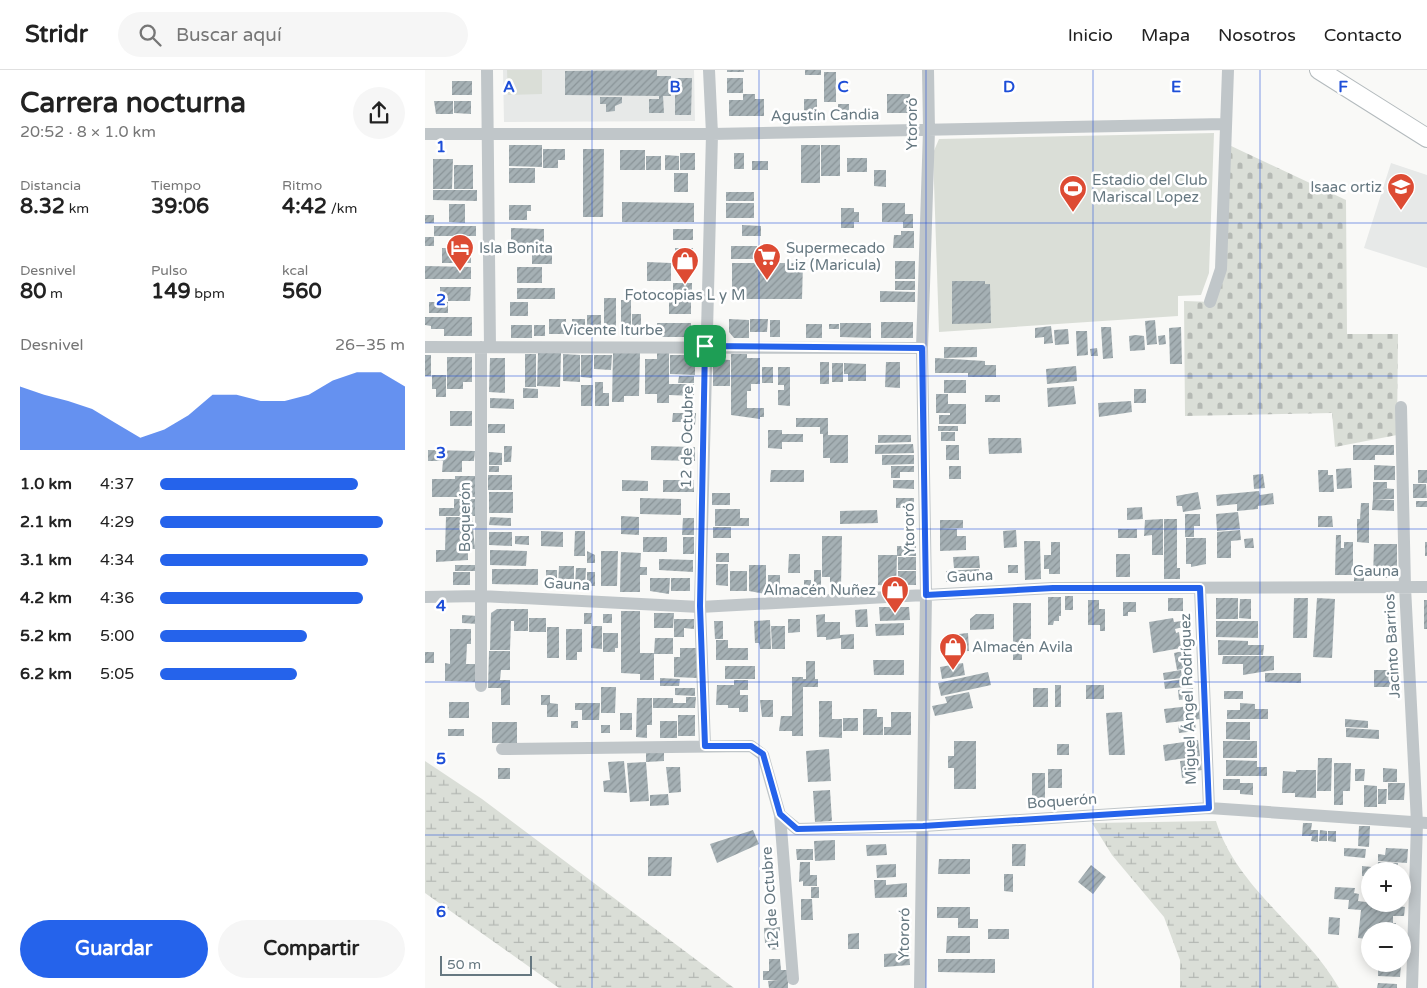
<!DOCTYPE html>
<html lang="es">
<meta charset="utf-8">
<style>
:root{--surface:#fff;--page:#f6f6f6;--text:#222;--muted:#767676;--line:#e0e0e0;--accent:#2563eb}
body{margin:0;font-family:"Varela Round",sans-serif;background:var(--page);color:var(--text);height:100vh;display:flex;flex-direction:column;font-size:19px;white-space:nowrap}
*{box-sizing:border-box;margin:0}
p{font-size:16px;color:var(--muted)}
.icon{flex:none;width:28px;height:28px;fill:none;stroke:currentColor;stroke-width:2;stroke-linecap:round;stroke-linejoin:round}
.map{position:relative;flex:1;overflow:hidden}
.details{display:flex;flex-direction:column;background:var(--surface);width:425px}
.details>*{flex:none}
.fabs{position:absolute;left:936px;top:792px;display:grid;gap:10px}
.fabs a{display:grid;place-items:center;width:50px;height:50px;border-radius:50%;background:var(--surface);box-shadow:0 2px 12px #0003;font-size:25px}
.scale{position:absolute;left:15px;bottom:12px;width:92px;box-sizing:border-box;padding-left:5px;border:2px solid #667881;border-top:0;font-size:14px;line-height:18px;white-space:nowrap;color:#667881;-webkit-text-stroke:4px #fff;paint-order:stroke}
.pin{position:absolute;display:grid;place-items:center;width:42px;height:42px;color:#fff;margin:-21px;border-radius:10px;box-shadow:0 2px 8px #0006}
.round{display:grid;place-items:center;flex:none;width:52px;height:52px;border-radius:26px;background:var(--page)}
.headline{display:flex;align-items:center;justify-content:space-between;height:85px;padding:0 20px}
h1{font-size:28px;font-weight:700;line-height:38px}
.metrics{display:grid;grid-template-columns:repeat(3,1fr);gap:8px;height:85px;padding:5px 20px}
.metrics div{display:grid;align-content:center}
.metrics b{font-size:21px;font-weight:700}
.metrics small{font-size:14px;font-weight:400}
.metrics p{font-size:14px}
.chart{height:140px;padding:10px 20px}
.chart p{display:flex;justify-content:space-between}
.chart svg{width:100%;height:90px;margin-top:5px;fill:var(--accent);opacity:.7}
.primary-button{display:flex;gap:10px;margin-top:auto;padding:10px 20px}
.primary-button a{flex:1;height:58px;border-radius:30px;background:var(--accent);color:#fff;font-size:20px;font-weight:700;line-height:58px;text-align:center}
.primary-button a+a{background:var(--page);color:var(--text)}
ul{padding:0 20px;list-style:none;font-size:16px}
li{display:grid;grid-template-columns:80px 60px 1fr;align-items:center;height:38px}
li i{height:12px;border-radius:6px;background:var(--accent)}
header{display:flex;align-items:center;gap:30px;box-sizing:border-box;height:70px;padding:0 25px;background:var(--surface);border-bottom:1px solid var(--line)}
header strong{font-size:24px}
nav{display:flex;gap:28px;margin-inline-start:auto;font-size:18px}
.search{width:350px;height:45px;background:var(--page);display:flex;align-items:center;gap:12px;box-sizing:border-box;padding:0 18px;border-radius:28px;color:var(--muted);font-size:19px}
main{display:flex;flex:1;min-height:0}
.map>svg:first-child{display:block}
.built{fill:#e7e9e8}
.wetland{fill:url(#wetland-marsh)}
.cemetery{fill:url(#cemetery-stones)}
.park{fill:#daded7}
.building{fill:url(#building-hatch)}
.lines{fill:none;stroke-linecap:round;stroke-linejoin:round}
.secondary-casing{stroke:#b3babd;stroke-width:20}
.minor{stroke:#c0c6c9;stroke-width:12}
.secondary{stroke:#fff;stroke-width:18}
.route-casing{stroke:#fff;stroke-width:10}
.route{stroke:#2563eb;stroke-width:6}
.grid{fill:none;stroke:#1d4ed8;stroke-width:1;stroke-opacity:0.55}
.labels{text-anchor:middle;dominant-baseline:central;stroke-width:5;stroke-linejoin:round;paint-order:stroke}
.street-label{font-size:15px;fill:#667881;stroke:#fff}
.poi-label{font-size:15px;fill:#667881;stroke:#fff;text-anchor:start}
.grid-label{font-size:16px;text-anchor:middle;font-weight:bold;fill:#1d4ed8;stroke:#fff;stroke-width:5;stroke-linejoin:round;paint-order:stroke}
</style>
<header>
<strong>Stridr</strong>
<div class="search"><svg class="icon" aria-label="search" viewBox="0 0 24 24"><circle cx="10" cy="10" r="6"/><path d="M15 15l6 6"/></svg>Buscar aquí</div>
<nav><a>Inicio</a><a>Mapa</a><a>Nosotros</a><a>Contacto</a></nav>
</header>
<main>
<section class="details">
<div class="headline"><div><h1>Carrera nocturna</h1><p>20:52 · 8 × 1.0 km</p></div><a class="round"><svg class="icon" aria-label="share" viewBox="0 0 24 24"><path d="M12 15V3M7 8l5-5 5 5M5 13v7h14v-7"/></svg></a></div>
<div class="metrics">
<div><p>Distancia</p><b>8.32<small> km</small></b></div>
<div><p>Tiempo</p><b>39:06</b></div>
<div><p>Ritmo</p><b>4:42<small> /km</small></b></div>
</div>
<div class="metrics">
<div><p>Desnivel</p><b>80<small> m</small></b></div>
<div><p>Pulso</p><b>149<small> bpm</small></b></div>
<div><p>kcal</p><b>560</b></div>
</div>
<div class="chart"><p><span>Desnivel</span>26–35 m</p>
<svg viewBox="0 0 160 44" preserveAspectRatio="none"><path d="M0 44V13L10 17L20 20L30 24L40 31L50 38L60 34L70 27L80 17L90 17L100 20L110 20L120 17L130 10L140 6L150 6L160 13V44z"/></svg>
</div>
<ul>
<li><b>1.0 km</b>4:37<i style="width:81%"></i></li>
<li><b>2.1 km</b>4:29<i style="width:91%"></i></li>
<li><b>3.1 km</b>4:34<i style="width:85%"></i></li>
<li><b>4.2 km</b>4:36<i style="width:83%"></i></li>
<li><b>5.2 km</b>5:00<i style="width:60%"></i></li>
<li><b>6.2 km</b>5:05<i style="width:56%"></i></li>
</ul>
<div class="primary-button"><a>Guardar</a><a>Compartir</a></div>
</section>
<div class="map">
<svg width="1002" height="918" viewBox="0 0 1002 918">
<defs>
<pattern id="wetland-marsh" width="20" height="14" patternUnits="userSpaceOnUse" patternTransform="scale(1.25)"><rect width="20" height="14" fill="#daded7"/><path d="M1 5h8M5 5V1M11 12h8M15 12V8" fill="none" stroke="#b5b9b4"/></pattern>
<pattern id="cemetery-stones" width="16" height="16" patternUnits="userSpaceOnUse" patternTransform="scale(1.25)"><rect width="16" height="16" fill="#daded7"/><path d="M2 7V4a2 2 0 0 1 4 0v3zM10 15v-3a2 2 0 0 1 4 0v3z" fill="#b5b9b4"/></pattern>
<pattern id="building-hatch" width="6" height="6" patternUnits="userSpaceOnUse" patternTransform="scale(1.25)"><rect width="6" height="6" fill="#a5b0b4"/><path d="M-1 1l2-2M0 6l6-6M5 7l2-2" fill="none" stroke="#8a9498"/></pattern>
</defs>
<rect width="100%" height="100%" fill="#f9f9f7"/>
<path class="built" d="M78,0H269L270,51L79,52Z
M966,93L1002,105V198L939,178Z"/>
<path class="wetland" d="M0,691L57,729L309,918H134L0,823Z
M791,751C812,819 880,858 914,918H755V890L739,847L687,785L667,753Z"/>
<path class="cemetery" d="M804,75L921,130L922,264H973L972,365L910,377L907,343L760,346L759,231L788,232Z"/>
<path class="park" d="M82,0H117V24L83,25Z
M789,63L784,203L776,225L753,226V246L514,262L508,83L514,69Z"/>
<path class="building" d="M232,0V6H246V26H238L239,43H224V29H234V26L140,25V1Z
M302,0H319V2H302Z
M380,0H396V5H380Z
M399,2H411V32H399Z
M250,8H267L266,45H250Z
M302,8H318V23H302Z
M27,11H47V25H27Z
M318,24H330V29H339V46H304V30H318Z
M462,24H485V43H462Z
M175,27H197V33L190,36V41L181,42V34H175Z
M379,29H392V44H379Z
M9,31H28V44H11Z
M29,31H46V44L29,43Z
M413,34H424V43H413Z
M84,75H117V97L84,96Z
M376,75H395V113H376Z
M396,75H415V106H396Z
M118,79H140V90H133V98H118Z
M158,79H179L178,147H158Z
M195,80H220V100H195Z
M255,83H270V100H255Z
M309,83H319V99H309Z
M240,85L254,86V100H240Z
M221,86H236V100H221Z
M422,88H442V102H422Z
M8,89H28L27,119H8Z
M327,91H343V100H327Z
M29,95H48V119H29Z
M84,98H110V113H84Z
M449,100H461V117L449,116Z
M249,103H263V122H249Z
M8,120H52V131L8,130Z
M301,122H329V131H301Z
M197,132L269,133V152H197Z
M301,133H329V148H301Z
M457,133H480V144H488V158H478V152H457Z
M24,134H40V153L24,152Z
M84,135H106V141H102V150H84Z
M416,138H429V142H434V152H429V158H416Z
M0,145H9V153H0Z
M317,155L336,156V166H317Z
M9,156H51V166H9Z
M86,158L119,159V176L86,175Z
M248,159H268V170H248Z
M476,161H489V178H468L469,165H476Z
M0,167H9V176H0Z
M306,176H332V189H306Z
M17,178H46V193H17Z
M107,178H127V194H107Z
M250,178H268V192H250Z
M470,191H490V209H470Z
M222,192L246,193V211H222Z
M307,193H378L377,229H307Z
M0,196L46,197V209H0Z
M92,197H117V213H92Z
M470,211H490V220H470Z
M527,211H560V214H565L566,253L527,254Z
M248,213H267V228H248Z
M15,217H46L45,231H23V228H15Z
M92,218H130V229H92Z
M455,221L490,222V232H455Z
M179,228H191V265H179Z
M196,230H206V262H196Z
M244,230H266V244H244Z
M4,232H23V243H4Z
M85,232H103V246H85Z
M207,244H216V262H207Z
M162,245H176V266L162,265Z
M0,247H47V266H19V259H6V256L0,255Z
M124,249H141V264H124Z
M147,249H160V263H147Z
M304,249L324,250V268H309L304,262Z
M325,249H343L342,262H325Z
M345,250H355V267H345Z
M730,250L732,274L722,275L720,251Z
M456,252H488V268H456Z
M232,253H266V267H232Z
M415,253H446V268L415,267Z
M381,254H397V268H381Z
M404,254H414V259H404Z
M86,255H107V268H86Z
M109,255H120V266H109Z
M626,256L628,273L619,274V267L610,268V258Z
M676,257H686L688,288L678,289Z
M756,257L757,294H745L744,258Z
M643,259L644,274L630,275L629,260Z
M651,261H662L663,285L652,286Z
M711,265L719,266L720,280L705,281L704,266Z
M740,265L741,274L734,275L733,266Z
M519,277H552V287L519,288Z
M672,278L673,286H666L665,279Z
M232,282H244V314H269V326L244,325V333H232V324H220V289H232Z
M113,283H136L135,317L112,316Z
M188,283H215L214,326H199V332H187Z
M100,284H111V317H100Z
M138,284L155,285V312L138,311Z
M306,284H322V288H335V314H326V321H322V338H339V347H335V349L306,345Z
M0,285H6V306H0Z
M156,285H168L167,308L156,307Z
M169,285H187L186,300L169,299Z
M245,285H270V305L245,304Z
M22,287H47V312H38V319H22Z
M65,288H80V323L64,322Z
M510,288L560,291V295H571V307H543V303H510Z
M288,289L305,290V316H288Z
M395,292H404V314H395Z
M461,292H475V318L460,317Z
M407,293H418V312H407Z
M419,293L441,294V311H423V304H419Z
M651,296L652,311L622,314L621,299Z
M337,297H348V313H337Z
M353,297H365V336L353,335V320H359V315H353Z
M7,305H21V327H11V319H7Z
M254,306H269V313H253Z
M519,310H541V323H519Z
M170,312H178V323H184V336H170Z
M156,315H168L167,336H156Z
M649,316L651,334L623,337L622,318Z
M98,318L113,319V328H98Z
M709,319H721V333H709Z
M511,324H523V334H541V354H514V345H525V343H511Z
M560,325H575V332H560Z
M65,328L89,329V339L65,338Z
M706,331L707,342L674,347L673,333Z
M25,341H47V356H25Z
M248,343H271L270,355H262V352H247Z
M371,348H403V365H423V393H405V388H398V364H395V357H371Z
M63,354H80V363H63Z
M513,356H533V361H513Z
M343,360H357V364H378V372H357V379L343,378Z
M516,362H530V371H516Z
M453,365H486V372L453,373Z
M563,368H596L597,383L564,384Z
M488,374L489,383L450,384V375Z
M521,375H534V390H521Z
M928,375H969V385H950V390H928Z
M79,376H87L86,392H79Z
M226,376L270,377V391L226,390Z
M3,380L50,381L49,391H37V402H17L18,391H3Z
M64,382L77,383V395H64Z
M457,385H489V394L457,395Z
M949,395L970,396V410H949Z
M64,396H74V402H64Z
M466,396H489V402H475V408H466Z
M524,396H536V409H524Z
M926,398L927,418L912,419L911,399Z
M346,400H379V412H345Z
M893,400H903V405H908L909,422H894Z
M993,400H1002V413H993Z
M838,404L840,418L829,419L828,405Z
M63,405H87V420H63Z
M30,406H53V427H7V409H30Z
M197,410L223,411V421H197Z
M238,410H269V422H238Z
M468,410H489V419L468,418Z
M948,412H962V418H957L969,419V429H948Z
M988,414H1001L1002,428H988Z
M834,421L835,425L848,423L849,434L833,436V439L812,441V434L792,436L791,425Z
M64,422H88V443H64Z
M773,422L776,439L758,442L757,436H752L751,426Z
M287,423H305V435H287Z
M215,428L256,429V445L215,444Z
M471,428H489V438H471Z
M29,429H51V446H14V438H29Z
M948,429L969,430V441L947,440Z
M991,431H1002V437H991Z
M936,433H944V473L932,472V449H935Z
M717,437L718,449L702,450V438Z
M290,439H315V448H324V456H290Z
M452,440L453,453L415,454V441Z
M813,442L815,459L792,461L791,444Z
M760,444H775V456H769V467H760Z
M196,446L214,447V465L196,464Z
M893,446H907L908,457H893Z
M21,447H47L50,479H43V490L11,492V480H20Z
M65,447L86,448V456L64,455Z
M258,448H269V465H257Z
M738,449V485H727V465L719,466L720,450Z
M739,449H752V498H755V509H739Z
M515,450H538V458L515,459Z
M288,457H306V468H288Z
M515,459H532V466H541V480L515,481Z
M693,459H712V468H693Z
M591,460L592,477L579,478L578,461Z
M815,460L816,470L806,471V488H792V462Z
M116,461L138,462V477L116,476Z
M150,461H160V486H149Z
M64,462H87V476L64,475Z
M911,465H916V478H919V472H928V499H939V511H929V505H910Z
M90,466H104V475L90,474Z
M397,466H417L416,517H405V507H397Z
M218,467H242V482H218Z
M258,467H269V484H258Z
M761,468H781V494L766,497V494H761Z
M828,468L829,478H820L819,469Z
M599,471H615L616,509L600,510Z
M626,472H635V504H624V499H619V485H626Z
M1000,472H1002V486H1000Z
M949,474H972V508H948Z
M472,476H491V486H472Z
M65,480L102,481L101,496L65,495Z
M162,481L170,485V493H162Z
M176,481H193L192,516H176Z
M196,482L216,483L215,497H222V505H215V522H195Z
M291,483H304V492H291Z
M364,484H375V503H363Z
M691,484H705V507H691Z
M453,485H472L471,519H465V516L453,515Z
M554,486L555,498H529L528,487Z
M473,487H491V500H473Z
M234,489L268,490V502L234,500Z
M291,494H303V516L291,515Z
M30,495H50V501H30Z
M324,495H341V524L324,521Z
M583,495H593V503H583Z
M134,496H149V509H140V518H133Z
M151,498H161L160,517L150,515Z
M67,499H113V515L67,514Z
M554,499V512H521V501Z
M121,500H132V508H121Z
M389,500H396V517H389Z
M305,501H322V521H305Z
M473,501H491V515H473Z
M28,502H45V515H28Z
M162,502H170V516H162Z
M343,505H355V521H343Z
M225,508H245L244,524L225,521Z
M246,508H265V521H246Z
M379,510H386V519H379Z
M640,526H648V540H640Z
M623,527H636V546H634V551H629L628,555H623Z
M743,528H758V541H743Z
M791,528H813V549H791Z
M869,528H883L882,568H868Z
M892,528L910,529L907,588L888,587Z
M815,529H826V549L814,548Z
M663,530H674V539H680V561H675V555H663Z
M999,530H1002V559H999Z
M698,532H711V542H703V546H698Z
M588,533H606V569H597V590H588Z
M454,537H484L485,550L455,551Z
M72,539H103V561H89V551H86L85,580H65L66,543Z
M442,539L443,557H431L430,540Z
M196,541H215V583H229V610H215V604L196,603Z
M159,543H167L166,554H159Z
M229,543H249L248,558H229Z
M178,544H187V553H178Z
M400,544V552H415V565L429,564V579H416V568L401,570V567H392L391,545Z
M551,544H569V559L545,560V549Z
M37,545L53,546V554L37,553Z
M104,548H121V562H104Z
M748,548L749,552L757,551L758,557L750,559L751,563L754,562L756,578L728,583L724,552Z
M249,549H269V559L259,558V567H249Z
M363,549H375V562L363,563Z
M345,550L346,579H335L334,573H330L329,551Z
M289,551H298V569H290Z
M791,551H833V568L791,567Z
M479,553V565L451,566L450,554Z
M167,556H177V579L166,578Z
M346,556H360V579H347Z
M122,557H134V588H122Z
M25,559H46V574H42L41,594H52V612L20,611V593L25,594Z
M141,559H157V582H152V590H141Z
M178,563H193V578H190V582H178Z
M543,563L544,581L525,582L524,565Z
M230,568H248V584H229Z
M291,570H303V578H323V590H291Z
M793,570L823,571V575H839L838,585H793Z
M255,578H272V608L249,607V587H255Z
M763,580L765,597L752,600L749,583Z
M64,581H85V600H76L75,610H85V635H76V618H63Z
M0,582H9V593H0Z
M798,586H849V600L818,605V594H797Z
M448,590H479V605H449Z
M381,591H390V609H393V617H378V666H367V661H354L356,646H367V607H378V609H381Z
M538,593L540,605L517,609L515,597Z
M300,596H330V609H300Z
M756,600L757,608L739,610L738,603Z
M949,600H974V617H949Z
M563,602L566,615L516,626L513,613Z
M840,603H876V613L840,612Z
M235,608L255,609L254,616H235Z
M758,609L759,617L740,619L739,612Z
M309,610H323V620H315V625H323V642H314V638H303V635H291L292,615H309Z
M630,615H636V637H630Z
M661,615H679V629H661Z
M176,617H191L190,643H176Z
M250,618H270V626L250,625Z
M608,618H623V637H608Z
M768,618L769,628L754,630L753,620Z
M799,621H818V629H799Z
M544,622L548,638L510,646L507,636L522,633L520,627Z
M116,625H125V633L133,634V647H122V635H116Z
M261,627H271L270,638H228V628H248V633H261Z
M212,628H227V655H222V668L211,667Z
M335,630H348V647H337Z
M394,631H407V649H417V668L394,667Z
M24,632H44V648H24Z
M150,633H175L174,650H157V640H150Z
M815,633L830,634V639H843V649H802V640H815Z
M773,635L775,649L741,653L739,639Z
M438,639H452V647H458V665H438Z
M466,642H486V665H459V657H466Z
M697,642L700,685H684L681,643Z
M195,643H207V660H195Z
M253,645H270V666H253Z
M418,648H433V661H418Z
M920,649L943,651V658L920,657Z
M146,651H153V658H146Z
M235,651H252V668H235Z
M67,652H92V673H67Z
M770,652L771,661L754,663L753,655Z
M801,652H825V670L801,669Z
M176,655H185V663H176Z
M921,658L954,660V669L921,667Z
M23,659H39V666H23Z
M773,670L775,686L740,691L738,675Z
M529,671H551V719H529V698H523V686H529Z
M798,671H832V688H798Z
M632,674H644V685H632Z
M239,679V691L221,692V680Z
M404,679L406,711L383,712L381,681Z
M893,688H907L906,721H892Z
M775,689L777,700L770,701L771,706L757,708L755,691Z
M801,690L832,691V697H842V706H801Z
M199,691L202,723L179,722L178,711L185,710L183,692Z
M221,692L224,731L205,732L202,693Z
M909,693H926L925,721H918V735H909Z
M241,697H255L256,722L244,723Z
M73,698H85V709H73Z
M958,698L972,699V712H958Z
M623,699H637V718H623Z
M930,699H940L939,711H930Z
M871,700H891V728L870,727V723H857L858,701L871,702Z
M607,703H620V728H607Z
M798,709H815V713H828V725L815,724V720H798Z
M963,713H980L979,730H963Z
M939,715L952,716V737H939Z
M953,719H962L961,734H953Z
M405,720L407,751L390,752L388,721Z
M243,724L244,735L225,736V725Z
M878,753H887L886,760H893V772L886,771L887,766H877Z
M934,756H945L944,777L933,776Z
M328,760L334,774L292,793L285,774Z
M895,760L902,761V771H894Z
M903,761H911V772L903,771Z
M410,770V790L390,791L389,771Z
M461,774L462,785L442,786L441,775Z
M587,774H601L600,796H587Z
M919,778L941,779L940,788L919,786Z
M961,778L983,779L982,793L953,791V784L960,785Z
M371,779H388V790H372Z
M223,787H247L246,806H223Z
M514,789H545V804H513Z
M375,792H385V805H392V816H378V811L374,812Z
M953,792L973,793L972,801H952Z
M471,794V807L452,808L451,795Z
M666,795L681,807L668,824L653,812Z
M937,796L947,797L945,806H937Z
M579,804H588V822L579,821Z
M449,810H461V815L482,813V827L450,828Z
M386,817H394V828H386Z
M910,817L930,818L929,823L934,824L933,831L980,837L979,846H968V853H971V861H945V887H940L942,869L933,868L936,840L923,839L924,830L909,829Z
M376,829H387L388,850H376Z
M512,837H545V849H553V858H533V848H512Z
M904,847L915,848L914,865L903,864Z
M355,857V879L344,880V873H340L339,858Z
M563,859H584V869H563Z
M434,863V879H423V864Z
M522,866H545V883H521Z
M484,882L485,895L459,897V884Z
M344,889H355L356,900H363V918H344L343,911L353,910H338V901H344Z
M513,889H570V903L513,902Z
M953,894L976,895L975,907L953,906Z
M953,913L972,914V918H952Z"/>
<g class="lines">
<defs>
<path id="secondary" d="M894,0L1002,68"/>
</defs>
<use href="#secondary" class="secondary-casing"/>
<path class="minor" d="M62,0L65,277
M0,64H287L800,54
M785,232L796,199L803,0
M0,277L497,278
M56,277V616
M976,337L980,517L992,753L987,918
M775,518L784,738
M0,527L56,526L275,537L628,518L1002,517
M280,676L275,537L287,64L284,0
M77,679L326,676L338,685L355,745L372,759L498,756L784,738L1002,753
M355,745L368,909
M495,918L501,525L497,278L504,60L503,0"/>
<use href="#secondary" class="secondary"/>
</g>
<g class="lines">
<defs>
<path id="route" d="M280,276L497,278L501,525L628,518H775L784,738L498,756L372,759L355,744L338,684L326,676H280L275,536Z"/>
</defs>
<use href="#route" class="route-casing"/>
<use href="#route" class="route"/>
</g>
<path class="grid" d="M167,0V918M334,0V918M501,0V918M668,0V918M835,0V918M0,153H1002M0,306H1002M0,459H1002M0,612H1002M0,765H1002"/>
<defs>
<symbol id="school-pin" viewBox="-11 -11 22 30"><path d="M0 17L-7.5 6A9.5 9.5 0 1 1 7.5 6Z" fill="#dd4b33" stroke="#fff"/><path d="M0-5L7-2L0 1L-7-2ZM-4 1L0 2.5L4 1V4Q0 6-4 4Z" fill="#fff"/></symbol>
<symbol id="stadium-pin" viewBox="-11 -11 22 30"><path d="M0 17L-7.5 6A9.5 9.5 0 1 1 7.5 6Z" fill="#dd4b33" stroke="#fff"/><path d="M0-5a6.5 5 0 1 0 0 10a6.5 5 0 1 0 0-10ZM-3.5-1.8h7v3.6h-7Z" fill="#fff"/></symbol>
<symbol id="hotel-pin" viewBox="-11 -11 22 30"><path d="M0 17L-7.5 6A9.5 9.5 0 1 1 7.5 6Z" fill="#dd4b33" stroke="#fff"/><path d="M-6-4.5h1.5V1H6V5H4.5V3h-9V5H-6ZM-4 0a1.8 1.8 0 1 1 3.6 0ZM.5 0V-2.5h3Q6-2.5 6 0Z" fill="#fff"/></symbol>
<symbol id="supermarket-pin" viewBox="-11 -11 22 30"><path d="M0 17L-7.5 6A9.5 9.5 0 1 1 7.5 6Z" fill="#dd4b33" stroke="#fff"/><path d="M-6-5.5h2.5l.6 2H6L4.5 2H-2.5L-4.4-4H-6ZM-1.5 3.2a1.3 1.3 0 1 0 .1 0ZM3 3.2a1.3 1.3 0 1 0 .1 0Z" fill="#fff"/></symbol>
<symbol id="shop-pin" viewBox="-11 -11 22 30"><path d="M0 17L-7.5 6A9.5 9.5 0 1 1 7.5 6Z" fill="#dd4b33" stroke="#fff"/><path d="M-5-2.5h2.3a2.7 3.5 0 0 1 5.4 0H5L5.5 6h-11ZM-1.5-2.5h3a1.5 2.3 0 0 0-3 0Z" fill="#fff"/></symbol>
</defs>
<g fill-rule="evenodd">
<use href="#school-pin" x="960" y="101" width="32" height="43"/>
<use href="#stadium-pin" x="632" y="103" width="32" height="43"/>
<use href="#hotel-pin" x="19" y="162" width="32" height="43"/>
<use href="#supermarket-pin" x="326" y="171" width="32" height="43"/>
<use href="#shop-pin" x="244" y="175" width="32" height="43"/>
<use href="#shop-pin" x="454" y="504" width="32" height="43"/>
<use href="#shop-pin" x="512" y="561" width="32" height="43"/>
</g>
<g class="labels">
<g class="street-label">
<text transform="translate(400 45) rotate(-1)">Agustín Candia</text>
<text transform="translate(487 54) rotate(-90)">Ytororó</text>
<text x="188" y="260">Vicente Iturbe</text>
<text transform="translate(262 367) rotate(-89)">12 de Octubre</text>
<text transform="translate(40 447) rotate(-90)">Boquerón</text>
<text transform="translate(484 459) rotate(-91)">Ytororó</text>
<text x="951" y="501">Gauna</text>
<text transform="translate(545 506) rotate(-3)">Gauna</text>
<text transform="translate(142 514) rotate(3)">Gauna</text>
<text transform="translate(967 576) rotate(-93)">Jacinto Barrios</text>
<text transform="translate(763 629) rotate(-92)">Miguel Ángel Rodríguez</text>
<text transform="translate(637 731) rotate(-4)">Boquerón</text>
<text transform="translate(345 828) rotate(-94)">12 de Octubre</text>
<text transform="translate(479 864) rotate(-89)">Ytororó</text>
</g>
<g class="poi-label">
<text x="667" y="110">Estadio del Club<tspan x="667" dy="17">Mariscal Lopez</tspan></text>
<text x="957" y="117" text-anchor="end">Isaac ortiz</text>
<text x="54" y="178">Isla Bonita</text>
<text x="361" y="178">Supermecado<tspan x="361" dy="17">Liz (Maricula)</tspan></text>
<text x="260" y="225" text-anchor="middle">Fotocopias L y M</text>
<text x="451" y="520" text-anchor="end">Almacén Nuñez</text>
<text x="547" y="577">Almacén Avila</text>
</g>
</g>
<g class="grid-label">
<text x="84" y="22">A</text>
<text x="250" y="22">B</text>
<text x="418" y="22">C</text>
<text x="584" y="22">D</text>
<text x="751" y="22">E</text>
<text x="918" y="22">F</text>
<text x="16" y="82">1</text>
<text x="16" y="235">2</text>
<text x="16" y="388">3</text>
<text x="16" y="541">4</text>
<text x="16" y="694">5</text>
<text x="16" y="847">6</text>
</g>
</svg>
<div class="fabs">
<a>+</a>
<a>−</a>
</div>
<div class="scale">50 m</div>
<div class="pin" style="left:280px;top:276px;background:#1e9e55"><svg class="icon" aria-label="arrive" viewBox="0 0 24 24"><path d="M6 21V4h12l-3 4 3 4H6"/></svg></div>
</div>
</main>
